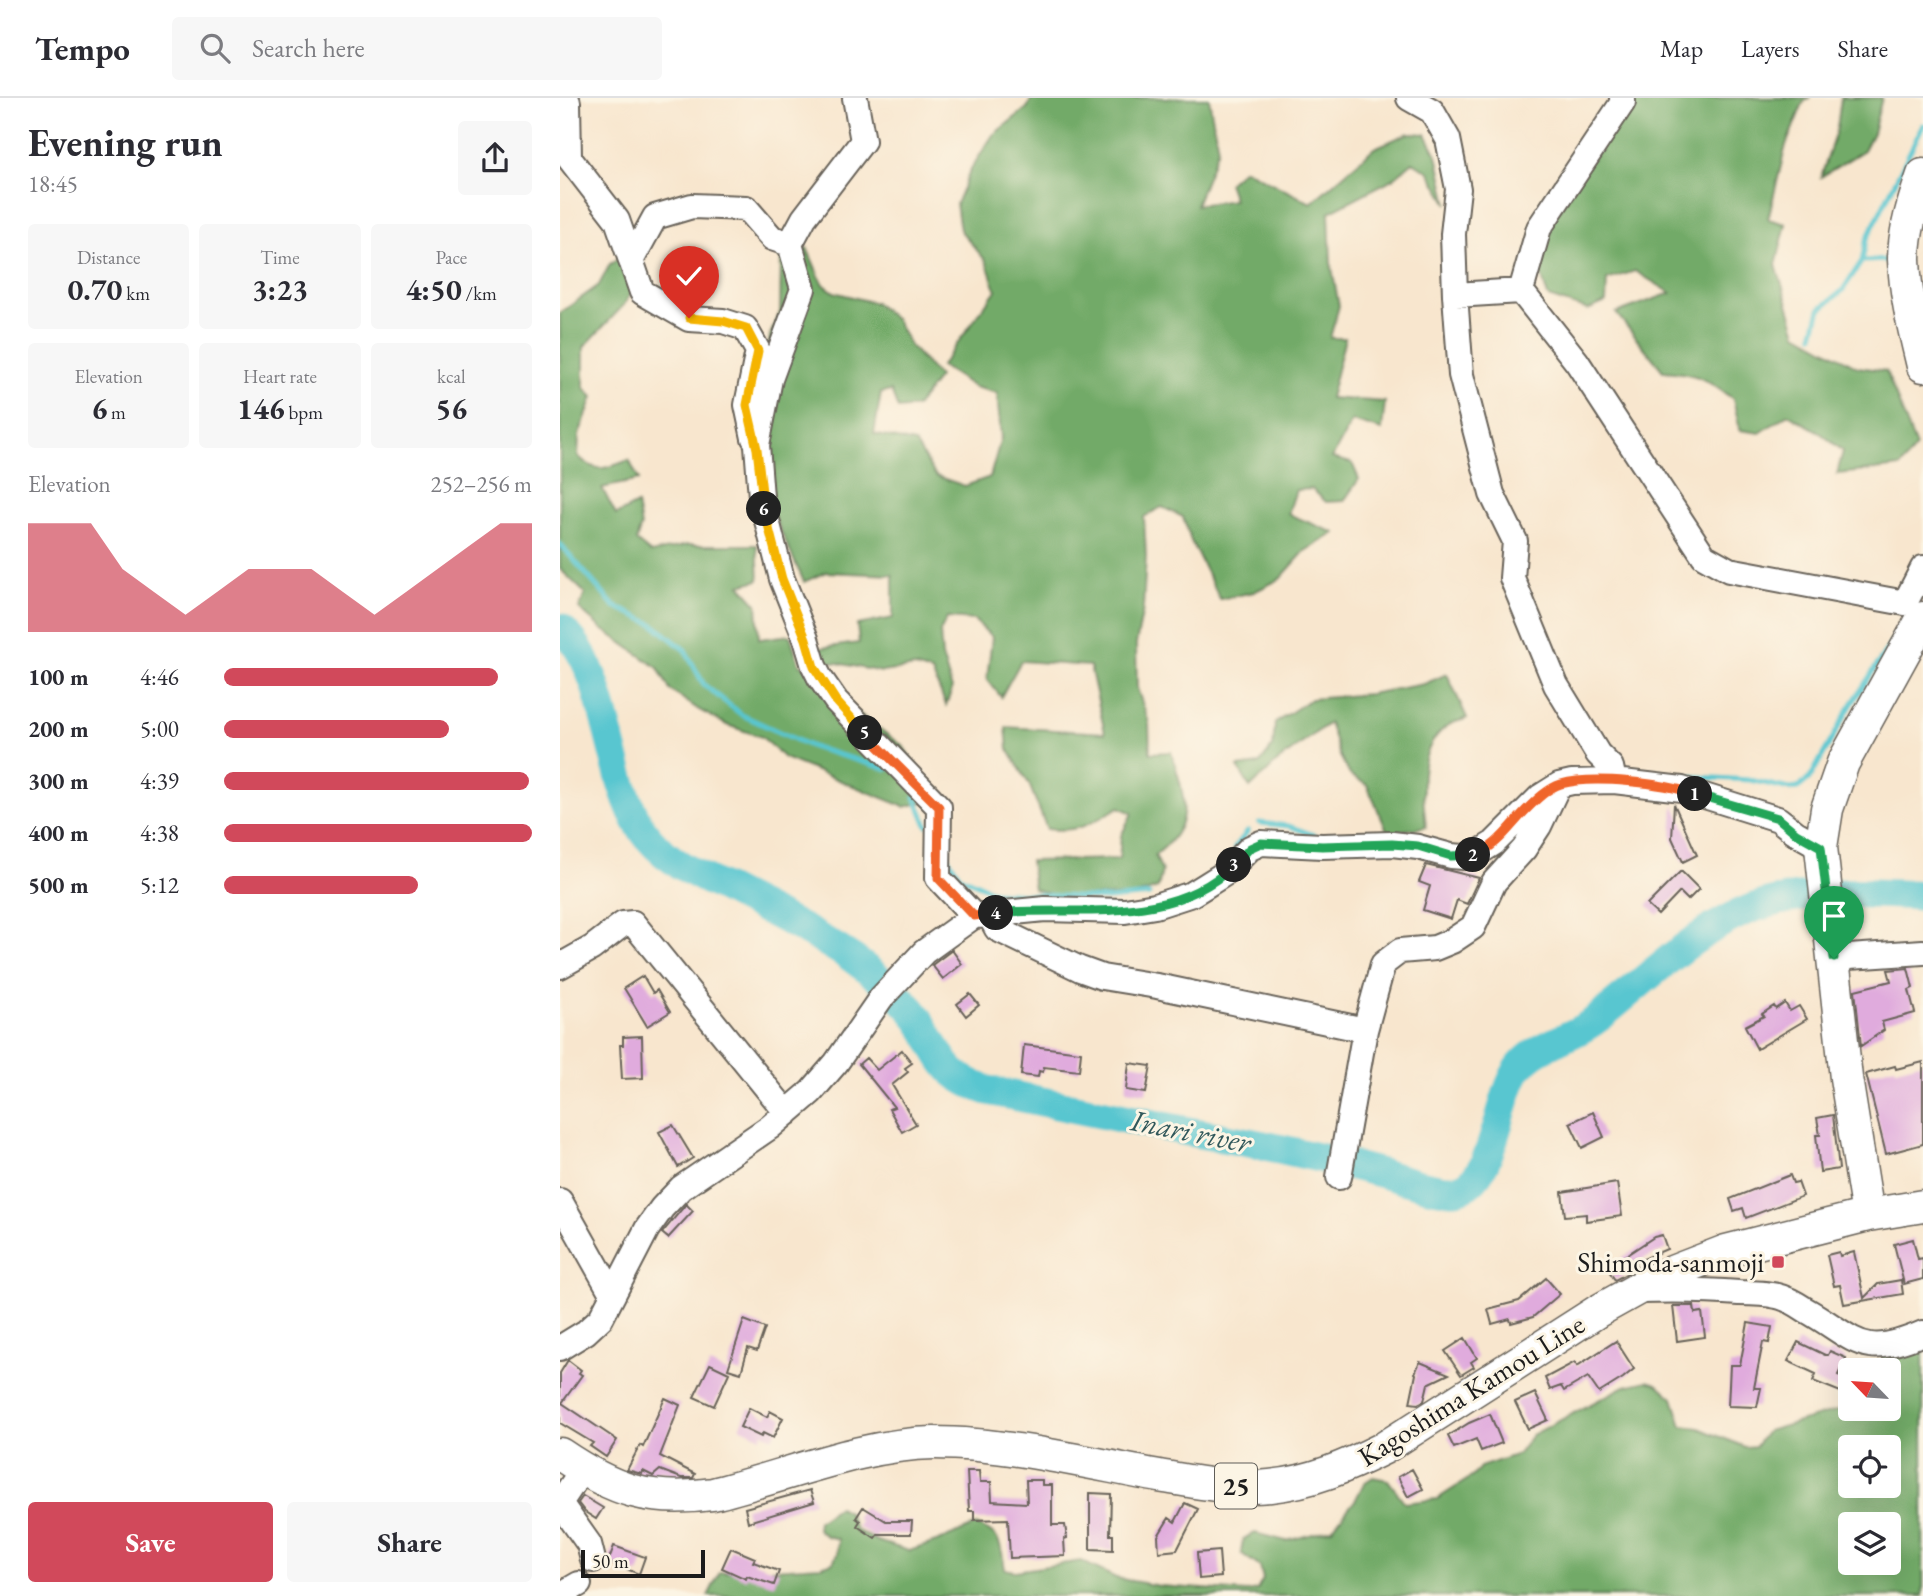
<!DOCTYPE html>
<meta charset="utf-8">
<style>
:root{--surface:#fff;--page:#f7f7f7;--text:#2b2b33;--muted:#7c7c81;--line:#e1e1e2;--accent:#d1495b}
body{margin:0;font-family:"EB Garamond",serif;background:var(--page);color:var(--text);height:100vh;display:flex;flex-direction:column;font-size:26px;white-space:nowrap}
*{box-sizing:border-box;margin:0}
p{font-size:23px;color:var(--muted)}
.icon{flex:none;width:38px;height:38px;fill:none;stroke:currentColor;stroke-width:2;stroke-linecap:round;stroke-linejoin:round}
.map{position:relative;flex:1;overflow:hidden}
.details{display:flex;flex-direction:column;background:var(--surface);width:560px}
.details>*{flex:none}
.needle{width:46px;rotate:295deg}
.fabs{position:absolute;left:1278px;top:1260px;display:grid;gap:14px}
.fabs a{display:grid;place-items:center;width:63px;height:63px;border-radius:7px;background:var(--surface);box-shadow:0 7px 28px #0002;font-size:35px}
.scale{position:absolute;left:21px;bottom:18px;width:124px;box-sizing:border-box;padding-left:7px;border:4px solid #1c1c1c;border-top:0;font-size:19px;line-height:24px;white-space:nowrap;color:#1c1c1c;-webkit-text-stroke:5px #fcf5e5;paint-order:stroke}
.pin{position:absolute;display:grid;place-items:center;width:60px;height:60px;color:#fff;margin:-72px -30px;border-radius:50% 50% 50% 0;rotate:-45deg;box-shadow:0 0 7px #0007}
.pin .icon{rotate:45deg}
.km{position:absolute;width:35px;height:35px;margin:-18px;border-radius:50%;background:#222;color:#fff;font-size:19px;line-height:35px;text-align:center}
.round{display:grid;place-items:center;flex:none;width:74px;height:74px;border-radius:7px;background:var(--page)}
.headline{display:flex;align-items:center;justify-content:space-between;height:119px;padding:0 28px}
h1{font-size:38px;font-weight:700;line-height:52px}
.metrics{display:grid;grid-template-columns:repeat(3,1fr);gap:10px;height:119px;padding:7px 28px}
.metrics div{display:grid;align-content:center;border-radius:7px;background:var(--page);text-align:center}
.metrics b{font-size:30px;font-weight:700}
.metrics small{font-size:19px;font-weight:400}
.metrics p{font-size:19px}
.chart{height:196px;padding:14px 28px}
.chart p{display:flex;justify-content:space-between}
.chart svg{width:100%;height:126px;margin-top:7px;fill:var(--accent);opacity:.7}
.button{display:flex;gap:14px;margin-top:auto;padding:14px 28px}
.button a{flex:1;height:80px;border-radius:7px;background:var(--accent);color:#fff;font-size:28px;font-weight:700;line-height:80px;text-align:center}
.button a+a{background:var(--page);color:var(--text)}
ul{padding:0 28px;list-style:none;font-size:23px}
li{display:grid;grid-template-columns:112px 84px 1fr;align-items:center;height:52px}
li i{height:18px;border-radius:9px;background:var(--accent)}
header{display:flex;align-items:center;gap:42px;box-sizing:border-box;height:98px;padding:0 35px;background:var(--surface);border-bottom:2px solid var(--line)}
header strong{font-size:33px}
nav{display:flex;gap:38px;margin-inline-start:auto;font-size:24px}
.search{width:490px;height:63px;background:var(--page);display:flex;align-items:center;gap:18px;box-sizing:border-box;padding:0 24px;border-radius:7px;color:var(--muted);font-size:26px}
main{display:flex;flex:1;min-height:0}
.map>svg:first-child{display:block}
.forest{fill:#72aa68;stroke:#476342;stroke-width:2;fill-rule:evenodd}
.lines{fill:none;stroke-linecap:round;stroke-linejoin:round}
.stream{stroke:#59c6d0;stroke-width:5}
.river{stroke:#59c6d0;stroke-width:30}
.building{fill:#e0abdd}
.minor-casing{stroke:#69635a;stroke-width:28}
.major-casing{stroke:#69635a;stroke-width:35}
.minor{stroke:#fff;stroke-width:24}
.major{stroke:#fff;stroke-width:32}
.split-1-casing{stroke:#fff;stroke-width:14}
.split-2-casing{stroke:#fff;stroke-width:14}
.split-3-casing{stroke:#fff;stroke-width:14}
.split-4-casing{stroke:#fff;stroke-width:14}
.split-5-casing{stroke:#fff;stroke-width:14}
.split-6-casing{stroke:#fff;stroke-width:14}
.split-7-casing{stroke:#fff;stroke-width:14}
.split-1{stroke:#22a559;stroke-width:9}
.split-2{stroke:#f0652b;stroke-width:9}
.split-3{stroke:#22a559;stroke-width:9}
.split-4{stroke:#22a559;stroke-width:9}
.split-5{stroke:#f0652b;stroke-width:9}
.split-6{stroke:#f5b400;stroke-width:9}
.split-7{stroke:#f5b400;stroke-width:9}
.poi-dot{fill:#d1495b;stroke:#fcf5e5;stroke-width:2.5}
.labels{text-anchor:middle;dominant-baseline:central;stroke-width:6;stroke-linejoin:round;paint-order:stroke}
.shield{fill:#fcf5e5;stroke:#5f5d58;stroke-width:2}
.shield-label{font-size:26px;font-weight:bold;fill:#1c1c1c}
.poi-label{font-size:28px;fill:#1c1c1c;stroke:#fcf5e5;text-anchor:end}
.street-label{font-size:28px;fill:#1c1c1c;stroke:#fcf5e5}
.water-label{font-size:30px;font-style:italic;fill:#31585b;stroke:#fcf5e5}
</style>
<header>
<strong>Tempo</strong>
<div class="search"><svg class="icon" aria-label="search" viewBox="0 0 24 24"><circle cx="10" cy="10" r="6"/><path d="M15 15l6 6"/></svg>Search here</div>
<nav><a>Map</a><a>Layers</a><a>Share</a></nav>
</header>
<main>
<section class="details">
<div class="headline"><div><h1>Evening run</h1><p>18:45</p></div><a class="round"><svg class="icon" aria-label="share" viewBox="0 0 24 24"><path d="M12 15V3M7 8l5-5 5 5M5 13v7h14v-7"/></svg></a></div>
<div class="metrics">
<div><p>Distance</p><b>0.70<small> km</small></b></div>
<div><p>Time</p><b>3:23</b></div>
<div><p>Pace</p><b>4:50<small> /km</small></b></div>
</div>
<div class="metrics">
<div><p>Elevation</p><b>6<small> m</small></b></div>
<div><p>Heart rate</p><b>146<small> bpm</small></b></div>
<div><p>kcal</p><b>56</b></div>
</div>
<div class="chart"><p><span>Elevation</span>252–256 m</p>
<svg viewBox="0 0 160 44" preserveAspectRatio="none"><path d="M0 44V6L10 6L20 6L30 22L40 30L50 38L60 30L70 22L80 22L90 22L100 30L110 38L120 30L130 22L140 14L150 6L160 6V44z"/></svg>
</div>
<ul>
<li><b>100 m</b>4:46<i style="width:89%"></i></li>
<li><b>200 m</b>5:00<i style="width:73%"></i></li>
<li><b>300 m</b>4:39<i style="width:99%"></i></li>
<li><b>400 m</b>4:38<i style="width:100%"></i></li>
<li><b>500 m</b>5:12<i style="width:63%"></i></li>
</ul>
<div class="button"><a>Save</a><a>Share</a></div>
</section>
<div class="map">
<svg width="1363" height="1498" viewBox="0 0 1363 1498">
<rect width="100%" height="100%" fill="#fcf5e5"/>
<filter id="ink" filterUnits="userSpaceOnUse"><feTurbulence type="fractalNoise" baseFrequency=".0143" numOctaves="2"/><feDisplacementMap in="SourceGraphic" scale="14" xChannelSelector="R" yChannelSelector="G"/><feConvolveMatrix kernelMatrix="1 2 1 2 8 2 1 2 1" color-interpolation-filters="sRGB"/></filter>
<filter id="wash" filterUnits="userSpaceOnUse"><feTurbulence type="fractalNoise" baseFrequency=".00686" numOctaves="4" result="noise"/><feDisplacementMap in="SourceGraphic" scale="28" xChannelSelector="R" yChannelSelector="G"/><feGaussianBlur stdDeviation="1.57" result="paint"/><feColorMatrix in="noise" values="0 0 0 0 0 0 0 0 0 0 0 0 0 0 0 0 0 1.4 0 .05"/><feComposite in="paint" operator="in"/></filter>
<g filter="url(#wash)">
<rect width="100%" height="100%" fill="#f8e6ce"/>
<path class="forest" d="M472,0H649L658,51L636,107L674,102L668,85L684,71L751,105L814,50L849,35L866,36L877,57L888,106L869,74L853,64L833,81L769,114L771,165L779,208L770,240H785L770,300L825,304L822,332L792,323L772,360L792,365L799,381L784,403L766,404L752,391L736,392L728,416L775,435L745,453L720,481L694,494L660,501L631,443L623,419L602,409L584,419L586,458L583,511L576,546L577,590L589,625L590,655L611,654C624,696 637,726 595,757L602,773L598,790L573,798L500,799L474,791L470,763L559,761L561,738L572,715L559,709C532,725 520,735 487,731L469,686L448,651L446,629L545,635L530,568L461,563L441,599L427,581L432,539L414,522L387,520L380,534L382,558L392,591L386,607L372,574L355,569L322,574L262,562L260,550L299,545L297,527L333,520V477L266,474L244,484L206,401L202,295L210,237L220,214L221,157L247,150L262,185L274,194L315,205L336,222L350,248L379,279L356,309L338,311L331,293L321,295L314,336L355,345L376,378L405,388L430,379L441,340L437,295L414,289L381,268L436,192L426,163L400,132L396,106L411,71L433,37L467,10Z
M1071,0H1249L1243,5L1226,47L1208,121L1226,126L1216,167L1237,235L1298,269L1326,273L1356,349L1340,369L1277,376L1283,353L1259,334L1228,316L1200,335L1180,332L1173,301C1146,281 1137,275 1103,273L1056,215L1111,195L1075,173L1047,182L1046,204L1028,212L988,199L979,170L982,138Z
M1281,0H1322L1313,35L1304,52L1261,79L1277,30Z
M60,159L76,186L64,207L24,249V289L33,299L19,337L18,358C37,377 47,370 69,362L79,382L42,390L56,417L77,406L81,428L76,443L91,455L127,447H197L199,482L180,487L197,506L199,541L230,537L239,565L306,621L343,648L355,666L363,704L345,709L224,660L202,639L167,627L139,612L110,592L98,570L42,531L19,511L25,495L0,471V215L39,187L50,166Z
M887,576L907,620C901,623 892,624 887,628C854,653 863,694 866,729L828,735L807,687L790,677L780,658L769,625L716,665L690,690L678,669L699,666L713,648L715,625L751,601L809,596L864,586Z
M1363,1238V1498H148L160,1474L261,1468L273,1464L277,1456L278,1441L266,1438L257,1431L258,1423L278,1409L288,1414L296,1432L317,1443L349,1453L379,1443L416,1427C443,1438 440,1445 445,1471L455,1473L521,1463L556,1480L600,1488L687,1494L697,1492L703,1481L700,1469L681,1455L683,1441L695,1435L726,1443L772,1431L796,1401L804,1385L813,1379L828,1382L845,1405L877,1401L913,1378L920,1369L958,1356L972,1337L1065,1288L1087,1283L1097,1286L1113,1300L1122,1328L1139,1330L1185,1349L1196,1348L1207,1333L1290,1309V1311H1328V1272H1320L1324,1252ZM1290,1349H1328V1388H1290ZM1290,1426H1328V1465H1290Z"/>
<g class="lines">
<path class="stream" d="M1302,163L1306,143L1363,27
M1253,237L1260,211L1282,193L1302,163L1332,162
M0,446L54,508L93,526L125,552L144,587L182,617L252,649L327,671
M1086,676L1190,682L1230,691L1238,690L1250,680L1290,609L1337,536
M355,699L367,727
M699,725L729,728L754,737
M675,749L688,733
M386,757L400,778L435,794L548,801L589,797"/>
<path class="river" d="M0,530C48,566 47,677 81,730C105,765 139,777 175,796C215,816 255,836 292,860C313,875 335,893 352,912C368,930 377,959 393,974C403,983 414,987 426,992C486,1004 546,1017 606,1029C649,1038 692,1044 734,1054C761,1060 787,1066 813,1073C834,1078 878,1095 898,1091C937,1083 938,989 963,965C983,944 1015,939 1037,921C1085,883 1138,829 1196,809C1249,792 1308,794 1363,798"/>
</g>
<g id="blocks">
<path class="building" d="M1114,706L1137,757L1123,764L1112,740Z
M866,767L919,780L907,806L897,802L891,821L863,812L870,788L859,784Z
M1121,773L1139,791L1128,802L1120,794L1098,817L1087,807Z
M392,852L402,866L383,881L372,867Z
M1348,870L1353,890L1349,892L1355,915L1322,924L1324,932L1301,948L1295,892L1331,883L1328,872Z
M83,878L93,895L97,892L110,914L87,928L64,890Z
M410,896L419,907L406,918L397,906Z
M1225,905L1230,913L1239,908L1247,921L1197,951L1185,928L1204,918L1202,916L1214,908L1216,911Z
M82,938L83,980L62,981L60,947H63V939Z
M464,947L521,954L519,973L484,969L483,974L479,973L478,979L461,977Z
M342,952L352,965L345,970L348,974L332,987L356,1026L342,1034L329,1011L334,1009L299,966L306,960L317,972Z
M1363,964V1046L1326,1056L1306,976L1335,968L1336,971Z
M569,965L591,968L586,995L566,992Z
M1033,1014L1044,1039L1022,1050L1010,1025Z
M1273,1017L1279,1071L1260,1074L1256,1037H1260L1257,1020Z
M113,1027L133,1060L118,1069L99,1034Z
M1230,1077L1233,1085L1238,1084L1243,1098L1186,1120L1183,1110L1174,1113L1170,1101Z
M1057,1085L1062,1118L1026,1123V1116L1005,1118L1002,1094Z
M126,1106L133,1113L108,1140L102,1135Z
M1102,1137L1107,1151L1074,1165L1077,1170L1055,1182L1047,1170L1094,1139Z
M1353,1141L1358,1161L1363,1160V1181L1344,1186L1334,1146Z
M1279,1154L1280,1158L1294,1154L1304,1200L1318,1186L1341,1182L1343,1196L1284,1206L1280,1187L1274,1188L1267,1157Z
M986,1180L1000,1196L973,1219L951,1225L950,1221L932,1226L928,1211L959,1203Z
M1113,1208H1134L1135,1215L1142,1214L1145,1239L1117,1243Z
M184,1222L205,1230L197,1253L188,1250L181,1275L168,1271Z
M1188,1225L1212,1229L1209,1245L1203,1244L1194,1290H1201L1197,1309L1168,1308L1170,1267H1180Z
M905,1240L917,1260L911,1264L914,1269L901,1277L885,1253Z
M1056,1243L1074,1271L1063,1280L1039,1295L1028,1279L1004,1293L1001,1288L990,1292L985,1280L1015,1264L1017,1268Z
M1238,1244L1265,1257H1268L1270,1253L1286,1260L1278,1277L1289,1283L1283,1295L1253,1283L1256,1276L1228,1263Z
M8,1262L21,1272L19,1275L22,1277L2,1305L57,1342L46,1359L30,1348L33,1345L0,1325V1275Z
M860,1264L889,1276L868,1286L864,1303L858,1306L850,1305L856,1276L855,1275Z
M150,1266L169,1275L154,1308L134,1299Z
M975,1295L988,1322L968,1331L955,1304Z
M105,1300L120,1307L100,1358L135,1376L133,1380H121L100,1372L93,1378L83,1373L82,1376L67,1372L80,1347L83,1349Z
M189,1310L207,1319L210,1313L223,1320L213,1340L203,1335L201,1339L180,1329Z
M930,1316L942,1345L921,1353L916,1341L894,1350L888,1338L909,1325Z
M852,1371L863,1391L848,1399L838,1379Z
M407,1373H419L420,1384H431L432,1403L467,1405L466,1382H482V1387H492V1427H505L507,1440L504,1441L505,1458L450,1460L448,1421L414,1422V1413H409Z
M250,1392L254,1404L188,1424L185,1410Z
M530,1395L551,1396L550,1437H553V1452L530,1451Z
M23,1398L43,1410L36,1421L25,1414L18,1405Z
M625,1405L638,1411L617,1452L599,1454L598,1438L609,1420L615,1424Z
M303,1409L326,1423H352L351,1436H318L315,1440L297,1428L300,1423L296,1420Z
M54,1448L85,1459L79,1476L48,1464Z
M171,1450L195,1460L193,1464L219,1473L214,1487L187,1478L186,1481L162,1470Z
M659,1453L661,1479L639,1481L637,1455Z"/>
</g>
</g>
<g filter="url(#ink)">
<use href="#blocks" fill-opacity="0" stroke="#69635a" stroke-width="2"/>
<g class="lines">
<defs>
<path id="minor" d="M5,0L8,4L9,60L57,122L82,194L129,221L163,223L185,230L198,253L187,307L194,340
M295,0L303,43L244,120L230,146L243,191L210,281L197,347L201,399L222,481L246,541L254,568L260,580L276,603L379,709L378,780L414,818
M849,0L872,13L888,41L898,91L893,136L895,197L901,277L932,396L955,443L952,480L996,587L1038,656L1051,669L1054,683
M71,163L95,119L132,108L186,110L212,140L230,146
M961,193L979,130L1063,4L1062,0
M895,197L961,193L1017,264L1144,458L1169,472L1345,505L1363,470
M429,816L437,831L520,871L542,879L597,888L805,932
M1274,860L1363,854
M0,868L32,850L63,826L73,825L227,1015
M779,1079L805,932L823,866L840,853L875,850L892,843L913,829L934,784L964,751L979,728L997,690
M0,1103L53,1197
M1077,1193C1111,1192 1145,1192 1179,1195C1191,1195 1205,1195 1217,1198C1227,1200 1237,1206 1246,1212C1297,1241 1301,1262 1363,1235
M0,1250L26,1234L41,1220L87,1131L102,1110L121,1090L210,1029L251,994L276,965L321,900L364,854L414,818L485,811L565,813L595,808L632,796L645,788L664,776L690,750L701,745L762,748L832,746L858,749L891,758L904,759L918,755L934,745L980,699L999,687L1012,684L1054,683L1122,691L1218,721L1236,735L1261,749
M22,1372L0,1405L29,1446L33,1462
M0,1497L19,1486"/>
<path id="major" d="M1363,77C1354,103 1344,133 1344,161C1345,197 1355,234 1363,268
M1308,1117L1286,980L1261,749L1267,711L1283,665L1363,520
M0,1356C53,1392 89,1405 153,1396C224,1379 301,1346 374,1345C447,1345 528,1365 599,1378C635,1384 673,1392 710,1388C751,1384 788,1368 824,1350L1038,1213L1099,1179L1166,1153L1308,1117L1363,1108"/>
</defs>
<use href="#minor" class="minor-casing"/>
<use href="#major" class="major-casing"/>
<use href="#minor" class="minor"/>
<use href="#major" class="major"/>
</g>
</g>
<g class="lines" filter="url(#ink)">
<defs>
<path id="split-1" d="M1135,696L1218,720L1236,735L1261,749L1274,860"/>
<path id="split-2" d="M913,757C935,752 951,727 966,712C976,702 988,690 1001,686C1033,677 1104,685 1135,696"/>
<path id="split-3" d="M674,767L690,750L701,745L762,748L832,746L858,748L891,758L913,757"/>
<path id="split-4" d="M436,815C518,807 608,830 674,767"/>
<path id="split-5" d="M305,635L379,709L378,780L414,818L436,815"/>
<path id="split-6" d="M204,411L222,481L246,541L254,569L276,603L305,635"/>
<path id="split-7" d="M129,220L163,223L186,230L198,253L187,307L197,351L204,411"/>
</defs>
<use href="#split-1" class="split-1-casing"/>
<use href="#split-2" class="split-2-casing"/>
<use href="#split-3" class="split-3-casing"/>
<use href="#split-4" class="split-4-casing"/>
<use href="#split-5" class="split-5-casing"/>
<use href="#split-6" class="split-6-casing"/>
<use href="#split-7" class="split-7-casing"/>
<use href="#split-1" class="split-1"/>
<use href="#split-2" class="split-2"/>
<use href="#split-3" class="split-3"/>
<use href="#split-4" class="split-4"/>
<use href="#split-5" class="split-5"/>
<use href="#split-6" class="split-6"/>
<use href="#split-7" class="split-7"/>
</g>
<rect class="poi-dot" x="1211" y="1157" width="14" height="14" rx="3.5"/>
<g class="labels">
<rect class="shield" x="655" y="1365.5" width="42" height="45" rx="5"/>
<g class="shield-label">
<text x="676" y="1388">25</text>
</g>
<g class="poi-label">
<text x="1204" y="1164">Shimoda-sanmoji</text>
</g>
<g class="street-label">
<text transform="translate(911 1292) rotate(-32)">Kagoshima Kamou Line</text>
</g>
<g class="water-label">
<text transform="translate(631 1033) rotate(11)">Inari river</text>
</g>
</g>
</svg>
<div class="fabs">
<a><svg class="needle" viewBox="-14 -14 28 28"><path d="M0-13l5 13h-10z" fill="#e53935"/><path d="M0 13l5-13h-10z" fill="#7c7c81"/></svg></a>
<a><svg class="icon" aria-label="locate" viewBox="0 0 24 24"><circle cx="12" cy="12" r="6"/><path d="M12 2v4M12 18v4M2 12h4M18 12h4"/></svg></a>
<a><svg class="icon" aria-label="layers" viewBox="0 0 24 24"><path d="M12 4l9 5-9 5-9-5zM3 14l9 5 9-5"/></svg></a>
</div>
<div class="scale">50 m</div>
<div class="pin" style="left:1274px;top:860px;background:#1e9e55"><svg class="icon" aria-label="arrive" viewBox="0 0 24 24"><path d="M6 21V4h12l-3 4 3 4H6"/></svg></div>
<div class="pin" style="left:129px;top:220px;background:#d93025"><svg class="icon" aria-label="check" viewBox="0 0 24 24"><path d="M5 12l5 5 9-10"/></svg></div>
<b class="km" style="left:1135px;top:696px">1</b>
<b class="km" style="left:913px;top:757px">2</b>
<b class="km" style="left:674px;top:767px">3</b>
<b class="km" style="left:436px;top:815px">4</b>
<b class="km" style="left:305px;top:635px">5</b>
<b class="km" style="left:204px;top:411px">6</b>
</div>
</main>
